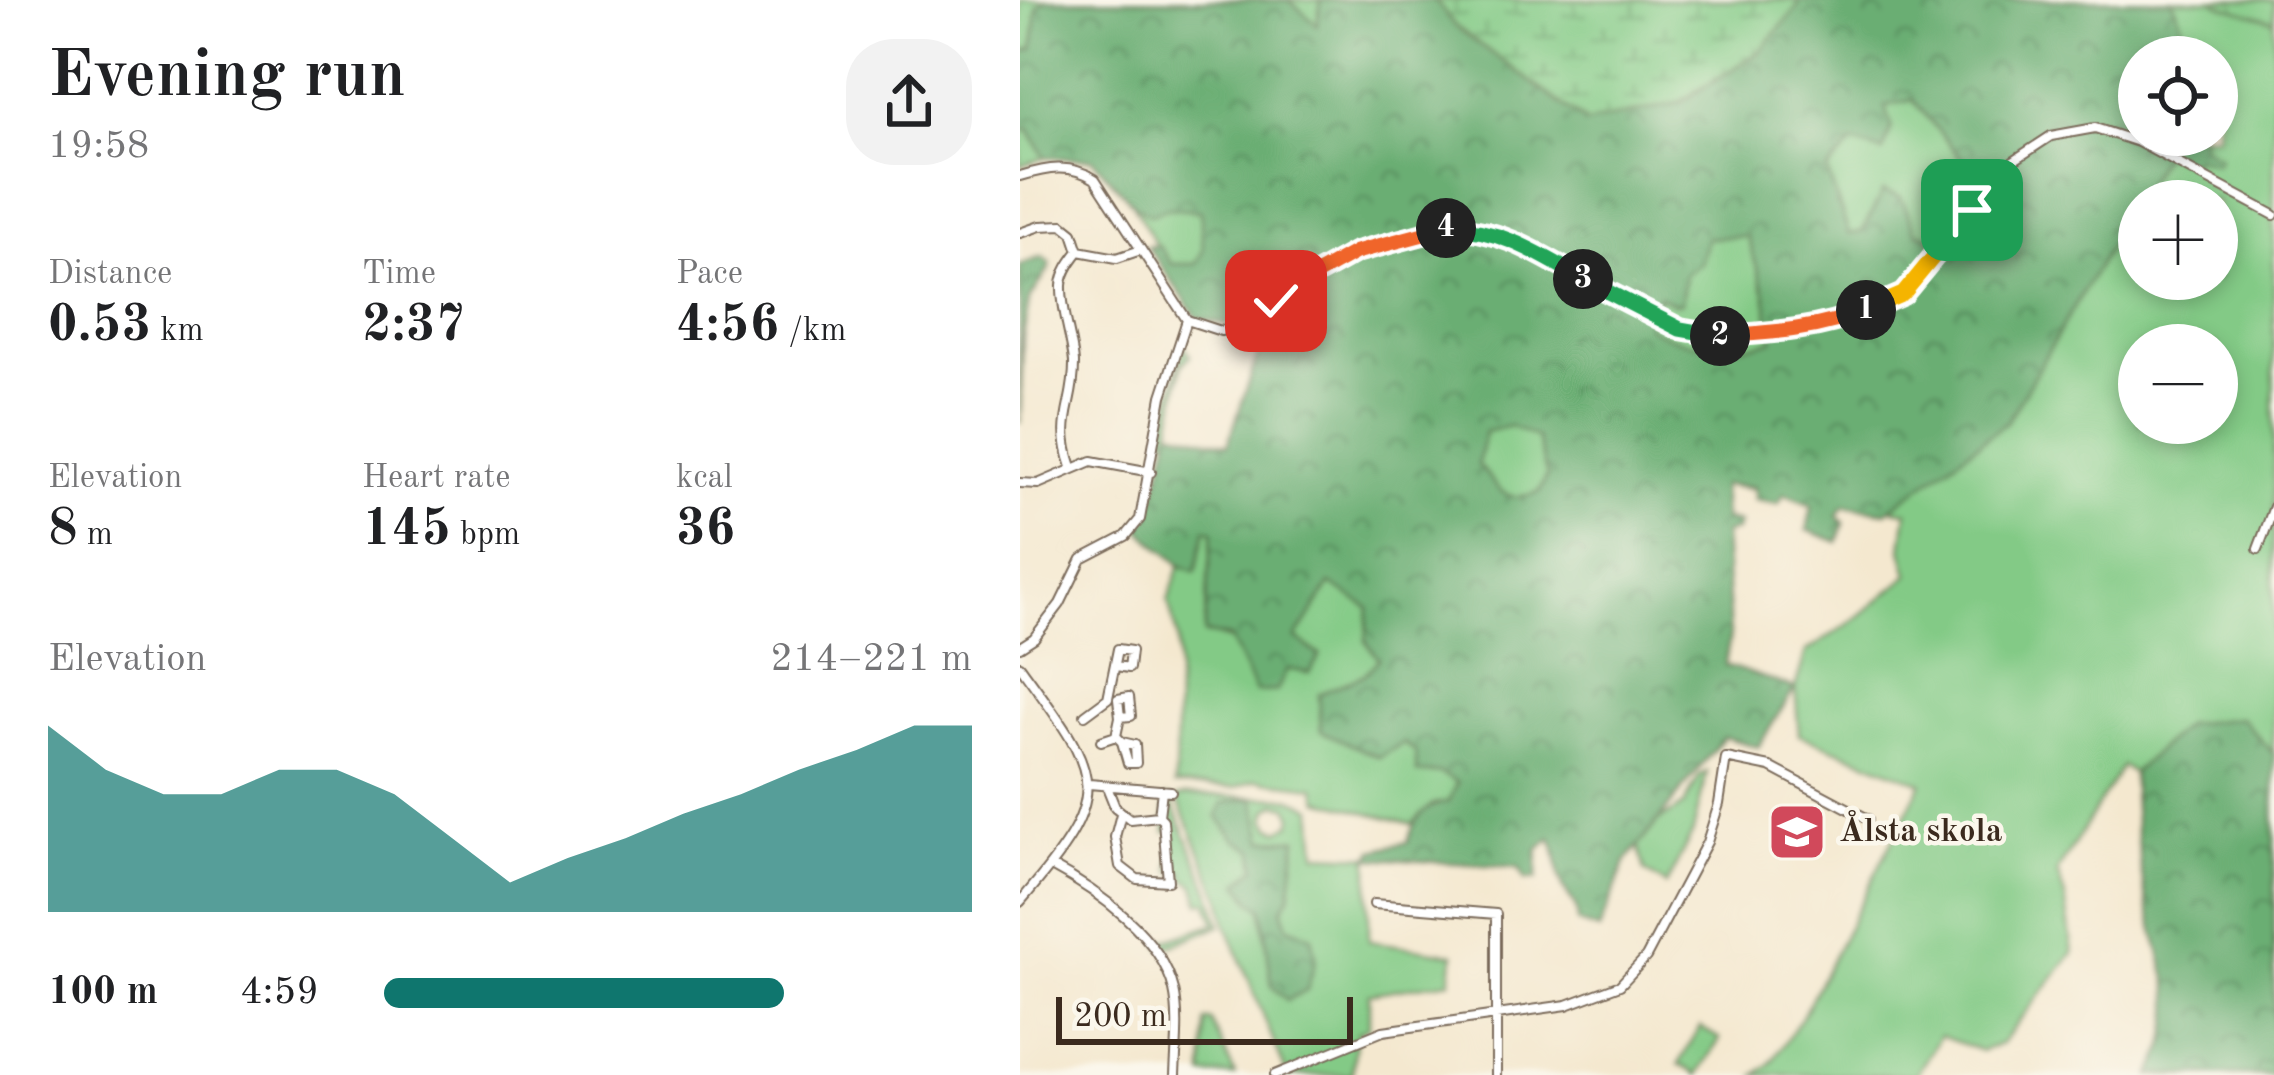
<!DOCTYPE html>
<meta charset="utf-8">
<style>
:root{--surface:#fff;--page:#f2f2f2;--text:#202124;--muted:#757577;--accent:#0f766e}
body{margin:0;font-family:"Old Standard TT",serif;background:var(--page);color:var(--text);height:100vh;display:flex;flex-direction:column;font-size:45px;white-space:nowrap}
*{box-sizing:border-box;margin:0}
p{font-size:39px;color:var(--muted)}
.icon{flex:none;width:66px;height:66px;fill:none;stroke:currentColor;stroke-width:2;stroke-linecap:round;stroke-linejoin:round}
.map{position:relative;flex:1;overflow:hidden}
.side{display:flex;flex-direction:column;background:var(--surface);width:1020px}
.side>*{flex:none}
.fabs{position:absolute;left:1098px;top:36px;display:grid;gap:24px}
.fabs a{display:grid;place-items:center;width:120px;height:120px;border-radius:50%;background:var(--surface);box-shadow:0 6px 18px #0003;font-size:60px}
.scale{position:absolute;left:36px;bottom:30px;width:297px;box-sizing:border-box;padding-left:12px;border:6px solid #3b2a1e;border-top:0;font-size:33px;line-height:42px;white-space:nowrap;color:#3b2a1e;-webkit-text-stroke:9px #fbf7ec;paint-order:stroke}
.pin{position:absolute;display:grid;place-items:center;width:102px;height:102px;color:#fff;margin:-51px;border-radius:24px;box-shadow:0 6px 18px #0006}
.km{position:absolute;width:60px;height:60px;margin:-30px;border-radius:50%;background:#222;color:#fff;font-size:33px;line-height:60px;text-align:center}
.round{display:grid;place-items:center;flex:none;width:126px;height:126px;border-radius:48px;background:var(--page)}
.head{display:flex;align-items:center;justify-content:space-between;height:204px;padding:0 48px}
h1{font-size:66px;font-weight:600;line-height:90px}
.figures{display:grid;grid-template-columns:repeat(3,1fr);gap:18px;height:204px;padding:12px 48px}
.figures div{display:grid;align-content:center}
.figures b{font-size:51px;font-weight:600}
.figures small{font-size:33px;font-weight:400}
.figures p{font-size:33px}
.chart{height:336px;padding:24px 48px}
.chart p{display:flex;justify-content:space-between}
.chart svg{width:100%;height:216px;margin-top:12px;fill:var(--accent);opacity:.7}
ul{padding:0 48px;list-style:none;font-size:39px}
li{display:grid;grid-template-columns:192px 144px 1fr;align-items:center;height:90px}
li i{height:30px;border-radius:15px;background:var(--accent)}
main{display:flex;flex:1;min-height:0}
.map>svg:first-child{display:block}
.green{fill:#83ca86;stroke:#5f7a52;stroke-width:3;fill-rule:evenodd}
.forest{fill:url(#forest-crowns);stroke:#526c48;stroke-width:3;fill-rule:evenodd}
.wetland{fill:url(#wetland-marsh);stroke:#5f7a52;stroke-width:3}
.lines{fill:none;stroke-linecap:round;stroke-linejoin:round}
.street-casing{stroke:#7c6c5c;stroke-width:12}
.street{stroke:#fff;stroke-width:8}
.split-1-casing{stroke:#fff;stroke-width:24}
.split-2-casing{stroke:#fff;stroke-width:24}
.split-3-casing{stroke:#fff;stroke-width:24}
.split-4-casing{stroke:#fff;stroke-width:24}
.split-5-casing{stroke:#fff;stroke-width:24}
.split-6-casing{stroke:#fff;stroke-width:24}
.split-1{stroke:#f5b400;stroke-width:15}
.split-2{stroke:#f0652b;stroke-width:15}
.split-3{stroke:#22a559;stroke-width:15}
.split-4{stroke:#22a559;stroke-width:15}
.split-5{stroke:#f0652b;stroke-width:15}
.split-6{stroke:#f5b400;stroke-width:15}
.labels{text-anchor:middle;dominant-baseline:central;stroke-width:9;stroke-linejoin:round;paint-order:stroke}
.poi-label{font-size:33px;font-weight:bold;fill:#3b2a1e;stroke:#fbf7ec;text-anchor:start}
</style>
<main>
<section class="side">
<div class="head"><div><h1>Evening run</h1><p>19:58</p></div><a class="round"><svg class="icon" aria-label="share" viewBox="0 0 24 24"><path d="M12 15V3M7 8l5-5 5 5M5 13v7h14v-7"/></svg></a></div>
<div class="figures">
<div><p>Distance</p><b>0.53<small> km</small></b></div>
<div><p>Time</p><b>2:37</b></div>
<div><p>Pace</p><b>4:56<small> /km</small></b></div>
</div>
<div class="figures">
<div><p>Elevation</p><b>8<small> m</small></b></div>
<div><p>Heart rate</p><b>145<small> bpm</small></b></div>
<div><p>kcal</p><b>36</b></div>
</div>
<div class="chart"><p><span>Elevation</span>214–221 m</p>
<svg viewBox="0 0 160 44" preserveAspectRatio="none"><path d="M0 44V6L10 15L20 20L30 20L40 15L50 15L60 20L70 29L80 38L90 33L100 29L110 24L120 20L130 15L140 11L150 6L160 6V44z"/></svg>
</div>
<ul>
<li><b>100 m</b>4:59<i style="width:68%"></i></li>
</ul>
</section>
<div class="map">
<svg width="1254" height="1075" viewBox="0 0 1254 1075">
<defs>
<pattern id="forest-crowns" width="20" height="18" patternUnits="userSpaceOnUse" patternTransform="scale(3)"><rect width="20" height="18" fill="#6aae73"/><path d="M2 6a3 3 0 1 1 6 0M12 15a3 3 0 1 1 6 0" fill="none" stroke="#588e5e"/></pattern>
<pattern id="wetland-marsh" width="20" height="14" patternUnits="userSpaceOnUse" patternTransform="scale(3)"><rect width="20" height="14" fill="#83ca86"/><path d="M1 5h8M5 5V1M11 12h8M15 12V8" fill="none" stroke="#6ca46d"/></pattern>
</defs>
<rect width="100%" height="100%" fill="#fbf7ec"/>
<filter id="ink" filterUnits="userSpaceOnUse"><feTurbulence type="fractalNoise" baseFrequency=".00833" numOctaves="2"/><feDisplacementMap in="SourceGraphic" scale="24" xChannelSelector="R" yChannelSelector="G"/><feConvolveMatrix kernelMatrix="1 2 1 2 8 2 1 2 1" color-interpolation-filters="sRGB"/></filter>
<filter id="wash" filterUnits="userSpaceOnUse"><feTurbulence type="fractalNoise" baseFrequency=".004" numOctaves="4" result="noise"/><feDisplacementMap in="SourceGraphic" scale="48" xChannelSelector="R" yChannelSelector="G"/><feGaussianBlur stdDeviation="2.7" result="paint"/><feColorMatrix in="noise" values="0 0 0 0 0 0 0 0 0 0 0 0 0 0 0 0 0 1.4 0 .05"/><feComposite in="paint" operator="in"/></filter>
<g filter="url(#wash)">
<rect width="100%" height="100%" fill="#f4e8cf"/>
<path class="green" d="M0,0H1254L1253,756L1166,724L1113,773L1102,766L1037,872L1045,897L1053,953L981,1044L961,1051L920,1036L896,1075H736L751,1063L782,1017L902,783L779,735L775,688L786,652L833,621L889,575L882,549L887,511L524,460L527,476L519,492C483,505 480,490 457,464L461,452L230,336L225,319L209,325L177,318L102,185L0,78ZM1119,57H1197V135H1119ZM1119,201H1197V279H1119ZM1119,345H1197V423H1119Z
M8,129L25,158L0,166V131Z
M164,344L170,355L162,365L149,439L142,437Z
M186,528L193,531L184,633C222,639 251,666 289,672L300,655L276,638L310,583L350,608L346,641L359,659L344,675L300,694L384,743L437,783L429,802L413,804L392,824L299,800L295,787L236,780L215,788L155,785L158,639L148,601L160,565L176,571Z
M687,772L673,832L646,885L625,871L618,846L638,821L664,805L680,775Z
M165,795L271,798L293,808L297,854L349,856V941L434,954L430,981L349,994V1027L337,1033L332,1075H267L207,925L202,901L159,803L158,797ZM257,804L268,806L273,816L271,824L260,830L251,827L246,818L249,809ZM276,839L262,909L268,927L252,985L234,850L244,840Z
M149,797L190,890L201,925L144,949L139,943L196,923L187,901L180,903L175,885L164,878V872L151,871V842L155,841L154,832H146L145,798Z
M186,1021H192L215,1075H184Z
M680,1027L700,1039L678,1075L659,1064Z"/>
<path class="forest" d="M26,0H269L297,25L301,0H415L435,26L567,123L659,103L738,53L777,7V0H1152L1175,57H1119V135H1182V146L1199,157L1195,163L1175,157L1170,163L1145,151L987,422L866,512L824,506L818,516L824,523L818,542L787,530L792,505L764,494L758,504L734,500V487L702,485L704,519L719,523L716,531L704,533L710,635L705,665L775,688L738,747L704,737L606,861L579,930L558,923C556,897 552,906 543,887C536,872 539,854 531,838L518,850L517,879L505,880L499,867L349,858L354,850L388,842C393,819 405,805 429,802L437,783L420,773H397L395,751L384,743L359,757L301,731L299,694L344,675L359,659L346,641L349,608L310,584L276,638L300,656L289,673L267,669L257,691L236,692L209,637L184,634L193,531L186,529L176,572L160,565L118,528L130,516L151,430L208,444L242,343L230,336L225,318L209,325L177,318L127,246H139L151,264H176L183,250L180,211L147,208L130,215L115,206L72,159L25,158L9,129L0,131V52L13,49L17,8ZM893,100L949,168L976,184L920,260L912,238L897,232L881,198L863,191L842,232L829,234L807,171L833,143L863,152L872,126L865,106ZM727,236L745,293L753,340C715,352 661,347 627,326L639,296L654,304L661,303L665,274L680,263L687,238ZM490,426L517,438L527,476L519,492C483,505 480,490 458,464L465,432Z
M22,257L30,262V267L9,301L3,337L0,424V265Z
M1221,718L1254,754V1075H1131C1171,1006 1138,963 1125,894C1118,854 1112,813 1113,773L1166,724Z
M234,798L244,840L277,839L270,896L262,909L268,927L292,936L296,958L287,990L267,1000L252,986L242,907L232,902L219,883L236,868L234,850L215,839L197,816L203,803Z"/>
<path class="wetland" d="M415,0H777L778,7L738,53L658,103L567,123L435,26Z
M1193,0H1254V21L1200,5Z"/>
</g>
<g filter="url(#ink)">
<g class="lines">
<defs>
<path id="street" d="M0,176C27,168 50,163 75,179L167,320L201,331L228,322L303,268L336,252L430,227L467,231L510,248L660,329L699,336L823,320L883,294L993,161L1031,136L1075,128L1118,142L1254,215
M0,233L20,226L43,225L53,233L59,251
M52,467C35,419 55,406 54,362C52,337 41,310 42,285C43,272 51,261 59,251L97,258L121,250
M0,483L18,484L72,461L131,472
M1238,549L1254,507
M0,647L14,638L40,604L62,559L106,536L120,519L142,396L167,320
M0,666C81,777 96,791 0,902
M65,715L88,698L98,649L111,651L109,668L96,666
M96,736L102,742L108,763H116L115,745L102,742
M81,741L96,736L100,717L98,699L109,697L111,716L100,717
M69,784L151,791
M87,787L95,807L110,819L139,816L142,790
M101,814L95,837L100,866L117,879L148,881L143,820L139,816
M31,866C78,891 141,936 154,990C160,1017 156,1048 155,1075
M354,904L476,914V1075
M255,1075L363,1031L547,1005L600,985L626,957L687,842L699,804L706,758L750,767L848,819"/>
</defs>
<use href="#street" class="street-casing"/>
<use href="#street" class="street"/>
</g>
</g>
<g class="lines" filter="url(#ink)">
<defs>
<path id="split-1" d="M846,310L883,294L952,210"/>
<path id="split-2" d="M700,336C748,333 801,330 846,310"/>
<path id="split-3" d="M563,279L660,329L700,336"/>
<path id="split-4" d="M426,228C478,227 520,254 563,279"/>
<path id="split-5" d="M287,279L336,252L426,228"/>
<path id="split-6" d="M256,301L287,279"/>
</defs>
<use href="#split-1" class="split-1-casing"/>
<use href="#split-2" class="split-2-casing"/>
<use href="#split-3" class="split-3-casing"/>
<use href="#split-4" class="split-4-casing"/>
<use href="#split-5" class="split-5-casing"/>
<use href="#split-6" class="split-6-casing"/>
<use href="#split-1" class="split-1"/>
<use href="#split-2" class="split-2"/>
<use href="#split-3" class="split-3"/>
<use href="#split-4" class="split-4"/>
<use href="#split-5" class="split-5"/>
<use href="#split-6" class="split-6"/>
</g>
<defs>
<symbol id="school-square" viewBox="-11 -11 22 22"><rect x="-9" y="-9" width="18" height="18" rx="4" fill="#d1495b" stroke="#fbf7ec"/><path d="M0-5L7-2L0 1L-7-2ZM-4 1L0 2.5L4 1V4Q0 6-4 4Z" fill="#fff"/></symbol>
</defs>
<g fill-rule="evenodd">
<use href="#school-square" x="744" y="799" width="66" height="66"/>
</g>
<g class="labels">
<g class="poi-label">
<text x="819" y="832">Ålsta skola</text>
</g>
</g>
</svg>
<div class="fabs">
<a><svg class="icon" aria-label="locate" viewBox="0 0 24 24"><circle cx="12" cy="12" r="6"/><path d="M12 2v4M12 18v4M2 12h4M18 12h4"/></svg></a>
<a>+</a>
<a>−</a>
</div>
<div class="scale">200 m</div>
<div class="pin" style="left:952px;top:210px;background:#1e9e55"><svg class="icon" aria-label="arrive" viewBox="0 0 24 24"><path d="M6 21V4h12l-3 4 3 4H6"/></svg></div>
<div class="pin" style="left:256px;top:301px;background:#d93025"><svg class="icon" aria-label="check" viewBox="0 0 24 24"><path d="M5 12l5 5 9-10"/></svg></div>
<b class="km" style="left:846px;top:310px">1</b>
<b class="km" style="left:700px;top:336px">2</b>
<b class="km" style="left:563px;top:279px">3</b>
<b class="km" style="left:426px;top:228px">4</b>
</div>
</main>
